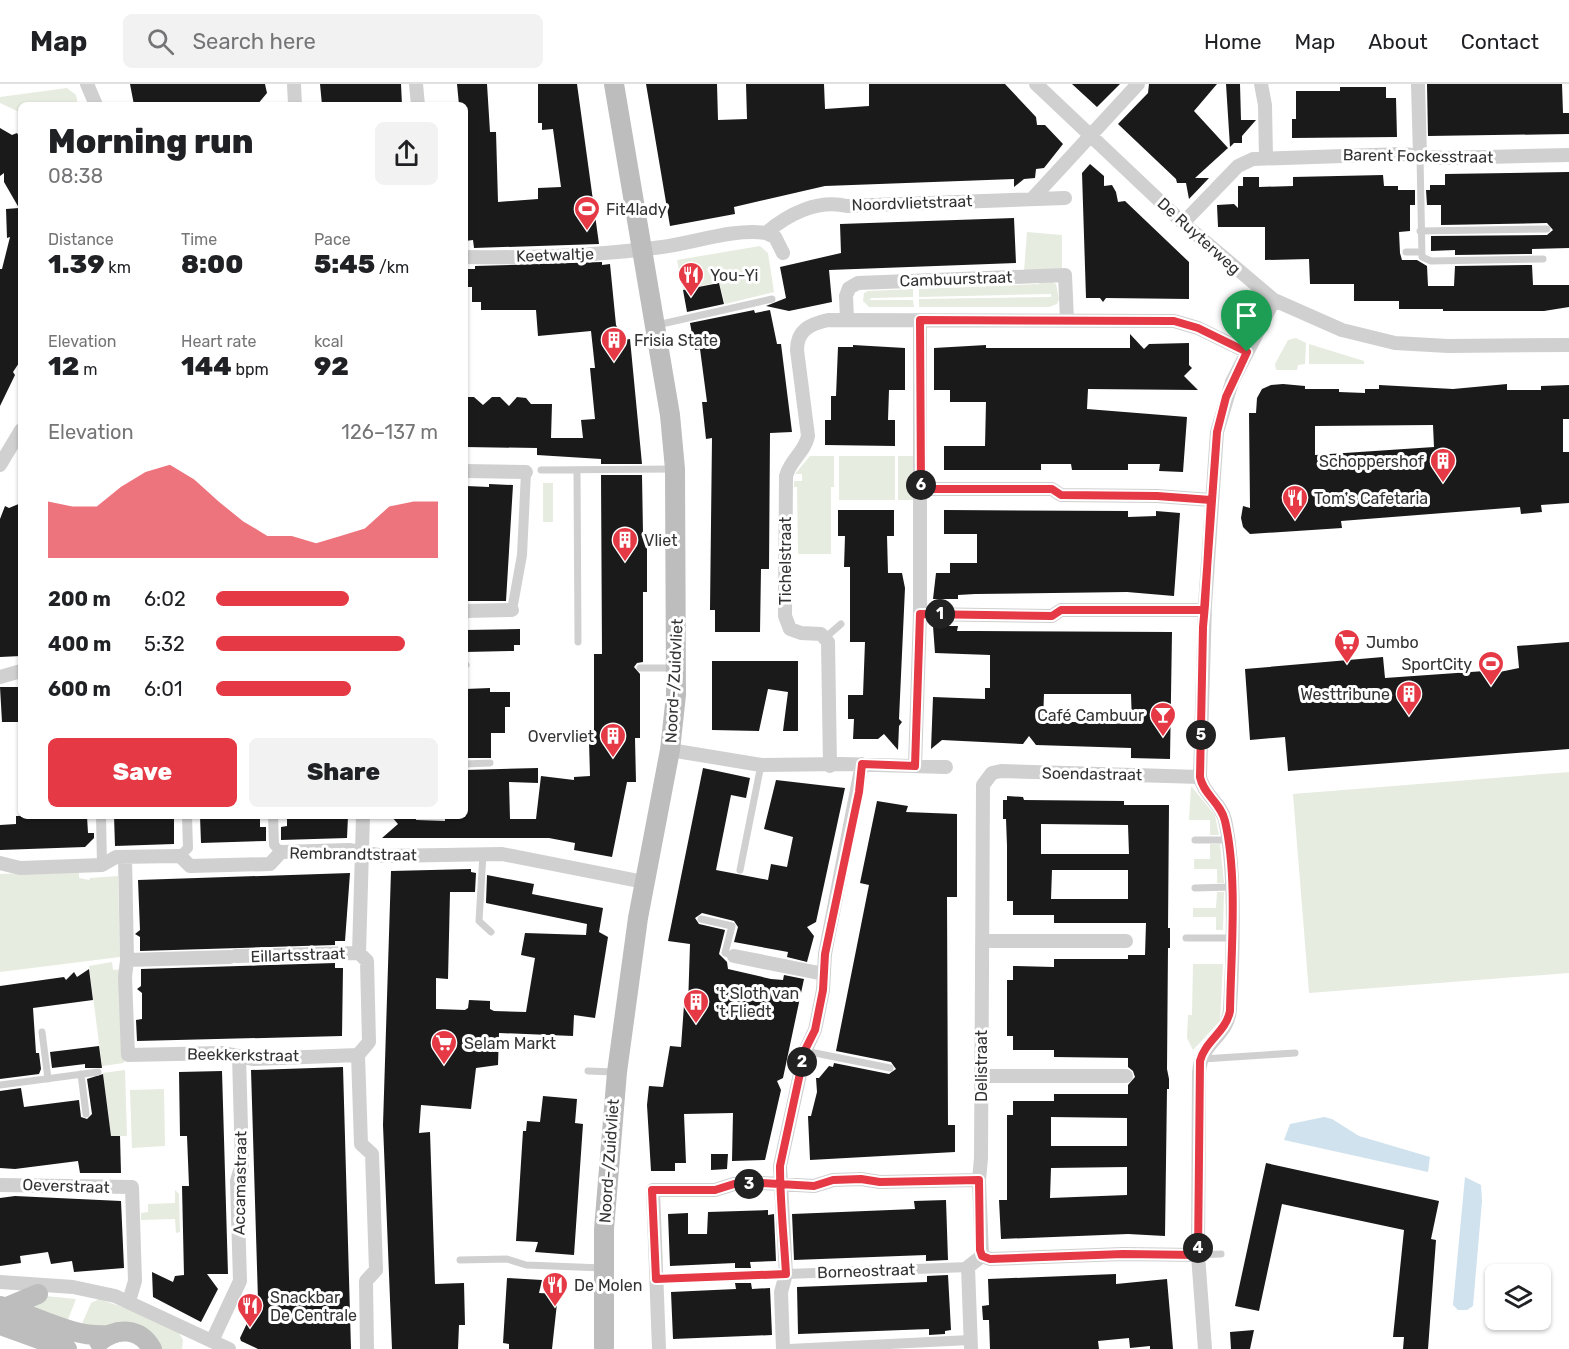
<!DOCTYPE html>
<meta charset="utf-8">
<style>
:root{--surface:#fff;--page:#f2f2f2;--text:#202124;--muted:#757577;--line:#e0e0e0;--accent:#e63946}
body{margin:0;font-family:Rubik,sans-serif;background:var(--page);color:var(--text);height:100vh;display:flex;flex-direction:column;font-size:22px;white-space:nowrap}
*{box-sizing:border-box;margin:0}
p{font-size:20px;color:var(--muted)}
.icon{flex:none;width:33px;height:33px;fill:none;stroke:currentColor;stroke-width:2;stroke-linecap:round;stroke-linejoin:round}
.map{position:relative;flex:1;overflow:hidden}
.sheet{position:absolute;left:18px;top:18px;width:450px;height:717px;display:flex;flex-direction:column;background:var(--surface);border-radius:9px;box-shadow:0 2px 4px #0004}
.sheet>*{flex:none}
.fabs{position:absolute;left:1485px;top:1180px;display:grid;gap:12px}
.fabs a{display:grid;place-items:center;width:66px;height:66px;border-radius:9px;background:var(--surface);box-shadow:0 2px 4px #0004;font-size:30px}
.pin{position:absolute;display:grid;place-items:center;width:51px;height:51px;color:#fff;margin:-62px -26px;border-radius:50% 50% 50% 0;rotate:-45deg;box-shadow:0 0 6px #0007}
.pin .icon{rotate:45deg}
.km{position:absolute;width:30px;height:30px;margin:-15px;border-radius:50%;background:#222;color:#fff;font-size:16px;line-height:30px;text-align:center}
.round{display:grid;place-items:center;flex:none;width:63px;height:63px;border-radius:9px;background:var(--page)}
.head{display:flex;align-items:center;justify-content:space-between;height:102px;padding:0 30px}
h1{font-size:33px;font-weight:800;line-height:45px}
.figures{display:grid;grid-template-columns:repeat(3,1fr);gap:9px;height:102px;padding:6px 30px}
.figures div{display:grid;align-content:center}
.figures b{font-size:26px;font-weight:800}
.figures small{font-size:16px;font-weight:400}
.figures p{font-size:16px}
.chart{height:168px;padding:12px 30px}
.chart p{display:flex;justify-content:space-between}
.chart svg{width:100%;height:108px;margin-top:6px;fill:var(--accent);opacity:.7}
.primary-button{display:flex;gap:12px;margin-top:auto;padding:12px 30px}
.primary-button a{flex:1;height:69px;border-radius:9px;background:var(--accent);color:#fff;font-size:24px;font-weight:800;line-height:69px;text-align:center}
.primary-button a+a{background:var(--page);color:var(--text)}
ul{padding:0 30px;list-style:none;font-size:20px}
li{display:grid;grid-template-columns:96px 72px 1fr;align-items:center;height:45px}
li i{height:15px;border-radius:8px;background:var(--accent)}
header{display:flex;align-items:center;gap:36px;box-sizing:border-box;height:84px;padding:0 30px;background:var(--surface);border-bottom:2px solid var(--line)}
header strong{font-size:28px}
nav{display:flex;gap:33px;margin-inline-start:auto;font-size:21px}
.search{width:420px;height:54px;background:var(--page);display:flex;align-items:center;gap:15px;box-sizing:border-box;padding:0 21px;border-radius:9px;color:var(--muted);font-size:22px}
.map>svg:first-child{display:block}
.green{fill:#e6ecdf}
.water{fill:#cfe2ee}
.building{fill:#1a1a1a;fill-rule:evenodd}
.lines{fill:none;stroke-linecap:round;stroke-linejoin:round}
.service{stroke:#d0d0d0;stroke-width:7}
.pedestrian{stroke:#d0d0d0;stroke-width:10}
.minor{stroke:#d0d0d0;stroke-width:14}
.secondary{stroke:#bdbdbd;stroke-width:20}
.route-casing{stroke:#fff;stroke-width:12}
.route{stroke:#e63946;stroke-width:8}
.labels{text-anchor:middle;dominant-baseline:central;stroke-width:6;stroke-linejoin:round;paint-order:stroke}
.street-label{font-size:16px;fill:#333;stroke:#fff}
.poi-label{font-size:16px;fill:#333;stroke:#fff;text-anchor:start}
</style>
<header>
<strong>Map</strong>
<div class="search"><svg class="icon" aria-label="search" viewBox="0 0 24 24"><circle cx="10" cy="10" r="6"/><path d="M15 15l6 6"/></svg>Search here</div>
<nav><a>Home</a><a>Map</a><a>About</a><a>Contact</a></nav>
</header>
<div class="map">
<svg width="1569" height="1265" viewBox="0 0 1569 1265">
<rect width="100%" height="100%" fill="#fff"/>
<path class="green" d="M67,4L76,11L78,21H21V29L0,19V13Z
M1027,148L1062,151V184L1024,188Z
M760,162L768,169L774,208L725,220L719,198L683,206L677,176Z
M1040,196L1051,197L1056,200L1059,215L1057,220L1049,223H919V215L1051,213V210L919,213V205L1039,200Z
M913,205V213L871,214L870,216H913L914,223H869L863,217L864,209L868,207Z
M1296,254L1306,259L1305,280L1298,281L1297,286H1276L1275,280L1288,256Z
M1309,260L1364,277V280H1309Z
M810,372H834V403H831V470H798L797,403H794V397H802V390H795Z
M839,372H895V416H839Z
M898,372H914V416H898Z
M543,399H553V438H543Z
M1569,688V889L1309,909L1293,710Z
M1191,702L1215,731L1219,751H1210V736H1189Z
M1210,760H1220L1224,799H1217V785H1194V775H1210Z
M79,787V794L89,796L90,794L118,792L120,873L0,888V790Z
M1217,808H1224L1223,846H1216V833H1193V824H1216Z
M112,878L113,886L121,885L124,979L102,982L89,882Z
M1193,880H1223L1220,937L1193,966L1187,954L1188,931H1192Z
M125,986L127,1052H111L103,989Z
M164,1005L165,1062L132,1064L130,1006Z
M175,1106L179,1110L180,1148L176,1149L175,1135L141,1136V1129L148,1128V1120L175,1119Z
M45,1212L76,1215L67,1238L25,1222Z
M99,1215L134,1227L179,1249L183,1256L182,1265H162L159,1259L81,1242L91,1219Z"/>
<path class="water" d="M1324,1033L1332,1035L1359,1052L1430,1073L1428,1088L1284,1056L1290,1040Z
M1465,1093L1481,1101L1482,1117L1473,1222L1467,1226H1458L1453,1221Z"/>
<path class="building" d="M130,0H265L267,9L257,21H134Z
M320,0H401L402,21H322Z
M457,0H487L490,48H496L498,118L538,115V104L561,103L553,45L542,46V39H538V0H577L599,160L474,164L473,156L465,157V21H459Z
M646,0H717L718,36L747,35L746,0H824L825,25L869,22V0H1005L1036,33L1037,41H1045L1063,60L1044,84L1036,85L1035,94L1024,95L1014,103V95L825,102L734,123L735,130L670,142Z
M1072,0H1120L1097,23Z
M1149,0H1217L1194,27L1228,64L1195,94H1209L1189,115L1186,99H1177L1176,95L1118,40L1148,9Z
M1226,0H1240L1241,36H1256L1242,52V59H1234L1230,63Z
M1427,0H1562L1563,29H1569V50L1428,52Z
M1340,3H1386V14H1396L1397,53L1292,54V35H1296V7H1340Z
M0,44L12,51L17,49L21,56V276L13,288L15,291L0,322V185H2L10,153L7,154L6,125L19,124L4,98V89L0,92Z
M1090,80L1104,92V102L1112,101L1116,108L1118,118L1125,117L1189,178V215L1106,214L1103,218L1100,214H1086L1082,89Z
M1569,88V164L1532,165V170L1455,171V166L1431,167V152L1547,151L1553,146L1547,139L1441,141V121H1427L1426,106H1430V101H1445V90Z
M1383,91L1384,102H1398V106H1415V121H1410V147L1399,148L1400,169L1402,176H1417L1427,182L1428,202H1454L1455,182L1532,181L1533,201H1569V223L1544,227H1443V225H1399V217H1354V200H1310L1309,175L1265,176V143H1218L1217,121L1234,120L1238,124V102H1243V93H1259V103L1293,102V93Z
M1014,134L1016,179L829,186L832,218L789,227L766,222L786,214L780,183L841,169L840,140Z
M602,178V181L610,180L616,241L624,256L630,255L642,380H601V375L537,371V364L465,363V313H474L483,321L492,313H500L509,322L517,313L526,314L531,320H552L551,354H583L581,336L595,335L590,284H595L591,247L538,252L536,226H481V218H472V203H465V185H475V182Z
M719,199L724,220L687,228L683,206Z
M754,226L755,229L770,226L777,260H781L792,348L770,349L769,485H761L760,548H715V526H710L712,354L706,355L702,318H707L700,265L695,266L690,239Z
M1130,250L1144,265L1149,260L1189,259V281L1192,284L1184,292L1198,306L1088,305L1087,325L1187,333L1183,388L1159,387L1160,380H1128V386H1072L1071,380H1041V386H944V362H985L986,318H950V306H934V264L986,261V264H1130Z
M853,261L905,264V306H889L888,336H895V362L825,361V336H831V312H836L838,263H853Z
M1283,300L1305,302V305H1339V308L1365,309V305H1379V301L1453,305L1507,300V306H1541V302L1569,301V335H1563V368H1569V419L1541,421L1542,428L1521,430L1520,423L1341,437L1342,444L1250,450L1243,443L1241,434L1243,422L1250,424L1249,329H1256L1257,314L1262,305L1271,301ZM1433,341L1434,363L1315,371V342Z
M601,391H642L643,449H647V508H643V578L637,579L634,583L640,590V654H635L636,698H627L612,773L574,766L575,759L549,754H382L398,740L391,732H416V736L445,737V732H465V686L538,684V699L509,698L510,735H536L541,692L574,696V693L590,692L589,657H594V570H602Z
M489,400L513,401L506,517H465V405L466,402L489,403Z
M21,419V572L0,573V435L5,422L9,424Z
M838,426H894V452H887L888,489H902L905,504L899,635L902,638L899,642L898,666L884,650L878,655H853L854,635H848V611H863L865,558H850V483H844L845,452H838Z
M944,426L1128,427V433L1156,432V427L1180,429L1174,512L1127,508L975,510L958,511V515H933L936,489H950V479H977V450H944Z
M933,542H958L957,547H975L1172,548L1170,675L1131,674V664L1036,661L1029,652L1023,660L942,656L931,665L933,613L985,615V604H990V571L935,569ZM1044,610H1131L1132,640L1043,637Z
M520,545V561H514V567L465,568V546Z
M1569,558V665L1288,687L1285,653L1250,656L1245,585L1383,573L1385,594L1485,587V591L1519,584L1517,562Z
M712,577H798V647H783L788,608L768,605L759,647L712,646Z
M0,603H21V638H2Z
M490,604V608H510V623H505V649H491V674H465V605Z
M703,684L750,694L746,714L731,711L716,786L768,796L771,780L787,783L793,753L764,745L776,696L845,704L816,838L807,843L814,852L807,878L787,873L788,868L734,858L738,843L734,837L702,829L695,834L699,840L725,846L719,870L727,878L728,885L771,895L783,896L784,891L804,895L783,994L777,997L781,1006L765,1076L732,1077L733,1029L684,1030L686,1079H675V1087H651L647,1021L649,1002L663,1003L670,962L681,963L684,921L688,922L690,860L668,857Z
M1007,712L1023,713L1024,716L1124,717V721H1169L1168,844H1170V864H1168L1167,985L1169,995V1005H1167L1165,1152L1128,1150L1001,1155L999,1116H1007V1031H1013V1017H1054V1010H1128V1001L1135,993L1133,987L1128,983V974L1054,973V966H1013V952H1007V896H1013V882L1054,883V875H1128V871H1145L1146,839H1054V831H1013V817H1007V762L1006,735H1003V716H1007ZM1041,740L1128,741L1129,770H1041ZM1052,786H1128V815H1051ZM1051,1033L1127,1034V1062H1051ZM1127,1083V1111L1050,1114L1051,1084Z
M877,717L908,722L906,728L957,730V813H947L948,1041H955V1068L810,1076L808,1032H811L817,1008L816,994H819L829,982L833,983L834,979L889,990L896,985L891,978L836,967L869,801L860,799Z
M16,732H87L88,749H94V754L85,763L0,766V741L16,740Z
M114,732H174V760L115,762Z
M200,732H260V743H266V757L201,759Z
M287,732H348L347,754L281,756V743L287,742Z
M471,785V788L476,789L475,808H450L448,895L436,894V925L465,926L468,924L469,916L490,917V925L494,927L526,928L535,874L521,871L525,849L586,851L587,840L486,819L487,791L534,800L532,810L603,824L599,848L608,853L595,934L574,931L573,952L499,949L498,981L476,984L471,1025L421,1021L419,1049L430,1048L435,1200L464,1199L465,1241H459L458,1265H392L383,1041L391,787Z
M350,789L345,857H335V861L140,867V853L135,850L140,846L138,796Z
M335,879V884H343L342,952L137,957L136,936L142,935V909L137,905L141,902V885Z
M89,885L93,916L33,924L36,969H39L41,985L39,990L0,995V902L64,893L66,896L74,888L77,893Z
M99,962L102,984H85V980L52,984L50,968Z
M343,983L351,1265H258L241,1257L240,1254L258,1216L251,986Z
M222,987L228,1190H207L218,1205L201,1238L153,1213L152,1188L173,1198L175,1192L184,1191L182,1102H189L187,1052H180L179,988Z
M103,990L111,1052H120L121,1089H80L78,1077L15,1085L0,1084V1007L21,1004L24,1023L79,1016L81,1033L87,1035L92,1030L87,995Z
M543,1012L577,1015L575,1039L583,1040L574,1171L535,1168L538,1158L516,1157L523,1047H526L527,1037L540,1038Z
M711,1070H728L727,1085L711,1086Z
M1266,1079L1439,1117L1431,1155L1436,1156L1428,1265H1403L1404,1253H1393L1404,1146L1282,1120L1259,1227L1235,1222Z
M15,1112L121,1117L124,1184L74,1188L72,1177L51,1180L48,1168L20,1172L21,1179L0,1182V1114Z
M946,1116L948,1176L926,1177V1171L794,1176L792,1130L915,1125L914,1117Z
M768,1126V1131L774,1130L776,1177L750,1178L751,1184H735V1179L670,1182L668,1130L688,1129V1150H707L708,1128Z
M1116,1190V1200L1167,1195L1173,1265H1150V1262L1130,1264L1129,1254L1098,1257L1099,1265H990L989,1236H983L982,1222L989,1221L988,1195Z
M948,1191L951,1246L945,1247V1250L929,1251V1245L798,1250L797,1203L927,1198V1192Z
M507,1194L542,1196L539,1209L558,1210L552,1265H509V1260L503,1259Z
M735,1199H751L752,1205L770,1204L772,1251L673,1255L671,1208L736,1205Z
M1254,1246L1250,1265H1231L1230,1248Z"/>
<g class="lines">
<path class="service" d="M1420,72L1422,173L1431,177L1543,175
M1420,147L1547,145
M1406,168H1420
M657,241L772,215
M541,386L672,385
M577,386L578,558
M826,553L841,540
M465,580L466,581
M640,584H675
M465,680L490,679
M1195,756H1227
M483,770L479,837L491,848
M740,786L761,681
M1195,804L1231,803
M701,835L732,842L725,869L734,872
M1186,854H1231
M42,948L48,995
M805,967L890,984
M1203,975L1295,969
M588,987L615,988
M81,990L86,1030
M0,1001L98,988
M1198,1171L1221,1170
M460,1176L507,1175L526,1181L603,1184"/>
<path class="pedestrian" d="M512,526L522,471L526,388
M101,732L102,781
M273,732L274,761L281,768
M180,772L188,764L187,732
M656,1195L968,1183
M789,1265L970,1256"/>
<path class="minor" d="M87,0L96,21
M294,0L295,21
M416,0L418,21
M1036,0L1183,139L1274,216L1342,246L1395,259L1448,262L1569,261
M1261,0L1265,21L1266,74
M1418,0L1420,72
M1032,115L1138,0
M1183,139L1238,82L1253,75L1402,70L1444,74L1569,71
M766,149L775,153L783,169
M465,173C531,174 596,172 662,163C693,159 735,144 766,149C788,130 818,115 847,122L1065,114
M847,236L846,212L849,204L858,199L1065,191L1067,236
M0,381L21,346
M465,387L526,388
M921,405H1052L1061,411L1157,412L1211,416
M465,527L512,526
M920,530L1052,532L1061,526H1204
M0,593L21,587
M670,666L761,681L843,680L946,683
M830,682L828,558L821,550L801,549L790,545L785,532L786,392C790,376 805,368 808,352L797,266C797,246 810,240 828,236L1174,237L1198,244L1247,268
M915,682L920,530V236
M363,732L359,869L367,877L369,958L358,971L361,1060L372,1070L376,1186L366,1197L367,1265
M125,773L127,876
M0,779L20,784L102,781L116,773L180,772L190,782L270,780L281,768L349,766L384,772L502,770L644,798
M982,857H1126
M236,872L359,869
M734,872L824,890
M230,873L127,876L125,893L128,971L222,969L254,975L358,971
M981,992H1126
M0,1101L132,1103L135,1197L129,1217
M982,1172L990,1175L1123,1170L1198,1171
M0,1198L73,1203L115,1212L229,1265
M212,1257L240,1197L237,1097L242,1080L239,972
M659,1265L653,1106H715L734,1100L760,1099L814,1102L833,1096L861,1095L880,1098L979,1096
M783,1265L781,1208L786,1190L780,1082L805,967L815,946L823,906L825,870L862,680
M971,1265L968,1183L982,1172L979,1096L981,1074L983,701L992,689L1001,687L1200,693
M1205,1265L1198,1171L1199,989C1201,956 1228,954 1230,925C1233,873 1236,786 1225,736C1221,719 1203,710 1200,693L1205,521L1217,348L1232,298L1274,216"/>
<path class="secondary" d="M0,1222C36,1231 71,1254 108,1251
M7,1223L38,1210
M0,1241L67,1265
M99,1258C116,1243 140,1243 152,1265
M604,1265V1145L617,988L638,834L670,666L676,611L675,385L670,331L614,0"/>
</g>
<g class="lines">
<defs>
<path id="route" d="M1247,268L1226,313L1217,348L1204,526H1061L1052,532L920,530L915,682L862,680L859,708L825,870L823,906L815,946L805,966L780,1082C780,1118 784,1154 786,1190L656,1195L652,1106H715L734,1100L760,1099L814,1102L833,1096L861,1095L880,1098L979,1096L980,1166L982,1172L990,1175L1123,1170L1198,1171L1200,977C1205,957 1226,948 1230,927C1231,868 1238,793 1225,737C1221,719 1203,710 1200,693L1203,543L1205,521L1211,416L1157,412L1061,411L1052,405H921L920,236L1174,237L1198,244L1247,268"/>
</defs>
<use href="#route" class="route-casing"/>
<use href="#route" class="route"/>
</g>
<defs>
<symbol id="stadium-pin" viewBox="-11 -11 22 30"><path d="M0 17L-7.5 6A9.5 9.5 0 1 1 7.5 6Z" fill="#e63946" stroke="#fff"/><path d="M0-5a6.5 5 0 1 0 0 10a6.5 5 0 1 0 0-10ZM-3.5-1.8h7v3.6h-7Z" fill="#fff"/></symbol>
<symbol id="restaurant-pin" viewBox="-11 -11 22 30"><path d="M0 17L-7.5 6A9.5 9.5 0 1 1 7.5 6Z" fill="#e63946" stroke="#fff"/><path d="M-5-6h1v4h1v-4h1v4h1v-4h1v5L-1.5 .5V6h-2V.5L-5-1ZM5-6V6H3V1.5H1.5Q1.5-4 5-6Z" fill="#fff"/></symbol>
<symbol id="building-pin" viewBox="-11 -11 22 30"><path d="M0 17L-7.5 6A9.5 9.5 0 1 1 7.5 6Z" fill="#e63946" stroke="#fff"/><path d="M-4-6H4V6H1V3H-1V6H-4ZM-2.5-4.3h1.7v1.8h-1.7ZM.8-4.3h1.7v1.8H.8ZM-2.5-1h1.7V.8h-1.7ZM.8-1h1.7V.8H.8Z" fill="#fff"/></symbol>
<symbol id="supermarket-pin" viewBox="-11 -11 22 30"><path d="M0 17L-7.5 6A9.5 9.5 0 1 1 7.5 6Z" fill="#e63946" stroke="#fff"/><path d="M-6-5.5h2.5l.6 2H6L4.5 2H-2.5L-4.4-4H-6ZM-1.5 3.2a1.3 1.3 0 1 0 .1 0ZM3 3.2a1.3 1.3 0 1 0 .1 0Z" fill="#fff"/></symbol>
<symbol id="bar-pin" viewBox="-11 -11 22 30"><path d="M0 17L-7.5 6A9.5 9.5 0 1 1 7.5 6Z" fill="#e63946" stroke="#fff"/><path d="M-6-5H6L.8 .8V4.5H3.5V6h-7V4.5H-.8V.8Z" fill="#fff"/></symbol>
</defs>
<g fill-rule="evenodd">
<use href="#stadium-pin" x="572" y="110" width="30" height="40"/>
<use href="#restaurant-pin" x="676" y="176" width="30" height="40"/>
<use href="#building-pin" x="599" y="241" width="30" height="40"/>
<use href="#building-pin" x="1428" y="362" width="30" height="40"/>
<use href="#restaurant-pin" x="1280" y="399" width="30" height="40"/>
<use href="#building-pin" x="610" y="441" width="30" height="40"/>
<use href="#supermarket-pin" x="1332" y="543" width="30" height="40"/>
<use href="#stadium-pin" x="1476" y="565" width="30" height="40"/>
<use href="#building-pin" x="1394" y="595" width="30" height="40"/>
<use href="#bar-pin" x="1148" y="616" width="30" height="40"/>
<use href="#building-pin" x="598" y="637" width="30" height="40"/>
<use href="#building-pin" x="681" y="903" width="30" height="40"/>
<use href="#supermarket-pin" x="429" y="944" width="30" height="40"/>
<use href="#restaurant-pin" x="540" y="1186" width="30" height="40"/>
<use href="#restaurant-pin" x="235" y="1207" width="30" height="40"/>
</g>
<g class="labels">
<g class="street-label">
<text transform="translate(1418 72) rotate(1)">Barent Fockesstraat</text>
<text transform="translate(912 119) rotate(-2)">Noordvlietstraat</text>
<text transform="translate(1199 152) rotate(42)">De Ruyterweg</text>
<text transform="translate(555 171) rotate(-2)">Keetwaltje</text>
<text transform="translate(956 195) rotate(-2)">Cambuurstraat</text>
<text transform="translate(785 477) rotate(-90)">Tichelstraat</text>
<text transform="translate(674 597) rotate(-87)">Noord-/Zuidvliet</text>
<text transform="translate(1092 690) rotate(1)">Soendastraat</text>
<text transform="translate(353 770) rotate(1)">Rembrandtstraat</text>
<text transform="translate(298 871) rotate(-2)">Eillartsstraat</text>
<text transform="translate(243 971) rotate(1)">Beekkerkstraat</text>
<text transform="translate(981 982) rotate(-90)">Delistraat</text>
<text transform="translate(609 1077) rotate(-86)">Noord-/Zuidvliet</text>
<text transform="translate(240 1099) rotate(-89)">Accamastraat</text>
<text transform="translate(66 1102) rotate(2)">Oeverstraat</text>
<text transform="translate(866 1187) rotate(-2)">Borneostraat</text>
</g>
<g class="poi-label">
<text x="606" y="125">Fit4lady</text>
<text x="710" y="191">You-Yi</text>
<text x="634" y="256">Frisia State</text>
<text x="1424" y="377" text-anchor="end">Schoppershof</text>
<text x="1314" y="414">Tom's Cafetaria</text>
<text x="644" y="456">Vliet</text>
<text x="1366" y="558">Jumbo</text>
<text x="1472" y="580" text-anchor="end">SportCity</text>
<text x="1390" y="610" text-anchor="end">Westtribune</text>
<text x="1144" y="631" text-anchor="end">Café Cambuur</text>
<text x="594" y="652" text-anchor="end">Overvliet</text>
<text x="716" y="909">'t Sloth van<tspan x="716" dy="18">'t Fliedt</tspan></text>
<text x="464" y="959">Selam Markt</text>
<text x="574" y="1201">De Molen</text>
<text x="270" y="1213">Snackbar<tspan x="270" dy="18">De Centrale</tspan></text>
</g>
</g>
</svg>
<div class="fabs">
<a><svg class="icon" aria-label="layers" viewBox="0 0 24 24"><path d="M12 4l9 5-9 5-9-5zM3 14l9 5 9-5"/></svg></a>
</div>
<div class="pin" style="left:1247px;top:268px;background:#1e9e55"><svg class="icon" aria-label="arrive" viewBox="0 0 24 24"><path d="M6 21V4h12l-3 4 3 4H6"/></svg></div>
<b class="km" style="left:940px;top:530px">1</b>
<b class="km" style="left:802px;top:978px">2</b>
<b class="km" style="left:749px;top:1100px">3</b>
<b class="km" style="left:1198px;top:1164px">4</b>
<b class="km" style="left:1201px;top:651px">5</b>
<b class="km" style="left:921px;top:401px">6</b>
<section class="sheet">
<div class="head"><div><h1>Morning run</h1><p>08:38</p></div><a class="round"><svg class="icon" aria-label="share" viewBox="0 0 24 24"><path d="M12 15V3M7 8l5-5 5 5M5 13v7h14v-7"/></svg></a></div>
<div class="figures">
<div><p>Distance</p><b>1.39<small> km</small></b></div>
<div><p>Time</p><b>8:00</b></div>
<div><p>Pace</p><b>5:45<small> /km</small></b></div>
</div>
<div class="figures">
<div><p>Elevation</p><b>12<small> m</small></b></div>
<div><p>Heart rate</p><b>144<small> bpm</small></b></div>
<div><p>kcal</p><b>92</b></div>
</div>
<div class="chart"><p><span>Elevation</span>126–137 m</p>
<svg viewBox="0 0 160 44" preserveAspectRatio="none"><path d="M0 44V21L10 23L20 23L30 15L40 9L50 6L60 12L70 21L80 29L90 35L100 35L110 38L120 35L130 32L140 23L150 21L160 21V44z"/></svg>
</div>
<ul>
<li><b>200 m</b>6:02<i style="width:60%"></i></li>
<li><b>400 m</b>5:32<i style="width:85%"></i></li>
<li><b>600 m</b>6:01<i style="width:61%"></i></li>
</ul>
<div class="primary-button"><a>Save</a><a>Share</a></div>
</section>
</div>
